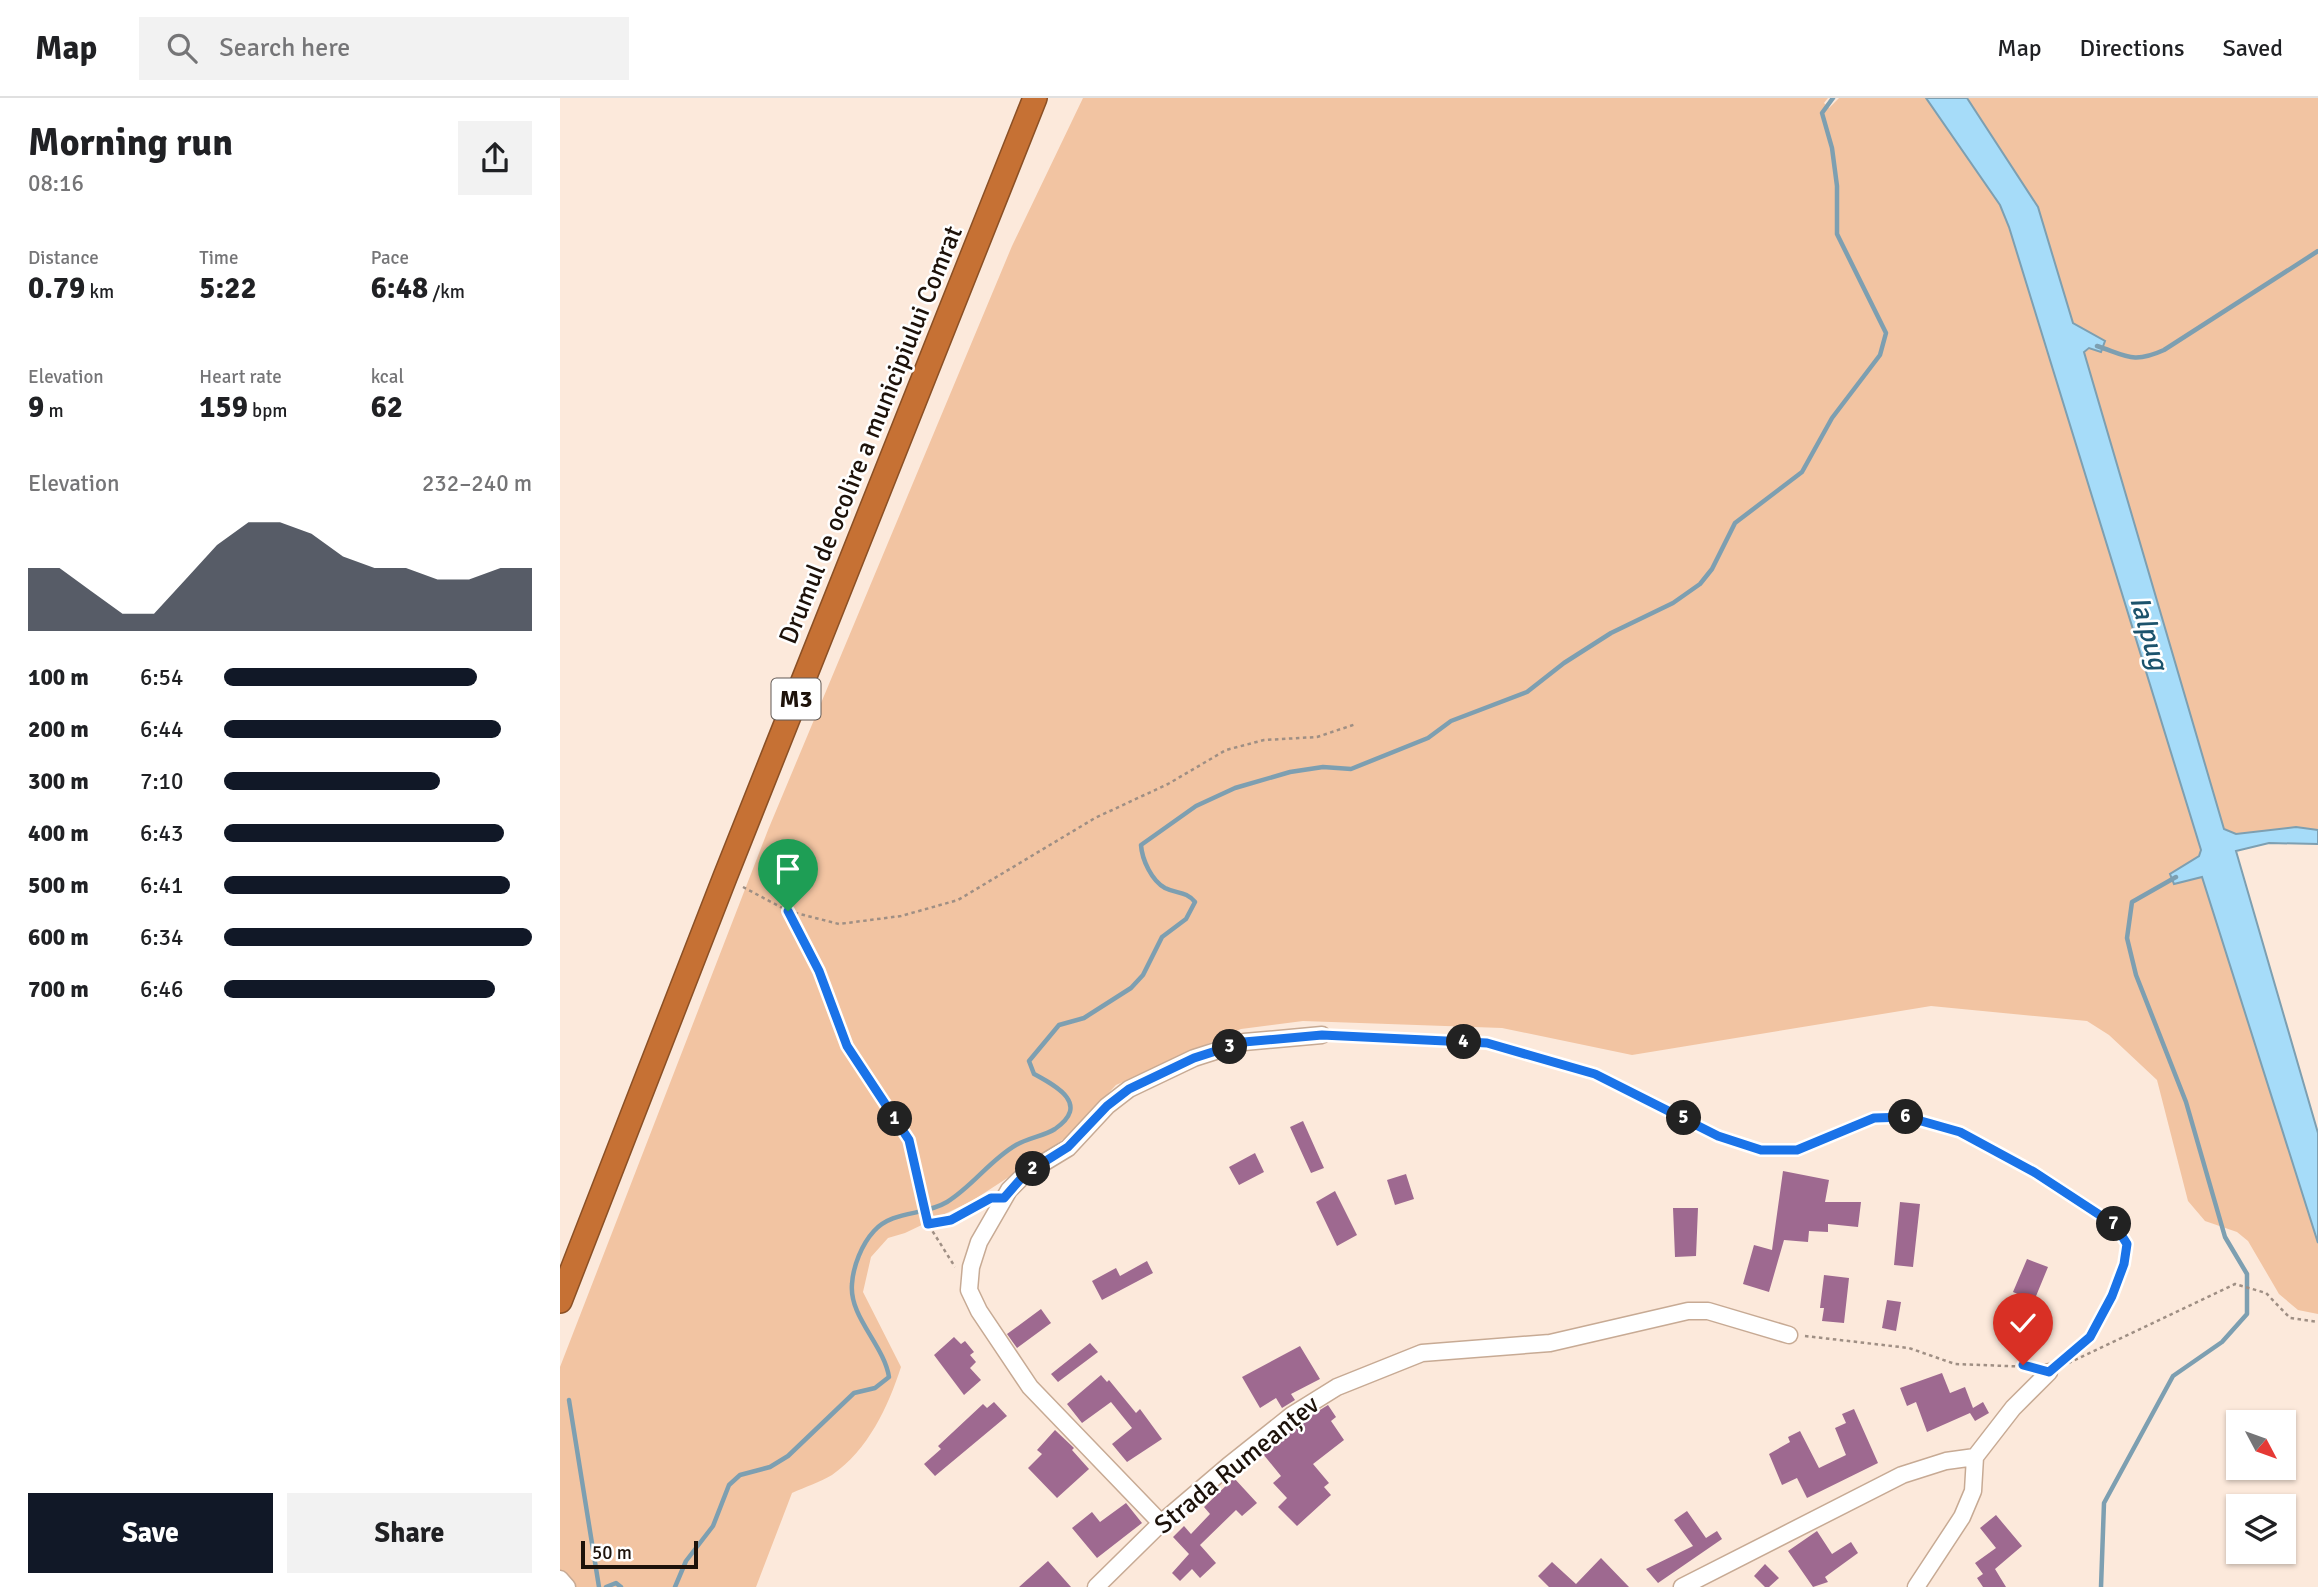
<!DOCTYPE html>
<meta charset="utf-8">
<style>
:root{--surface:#fff;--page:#f2f2f2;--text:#202124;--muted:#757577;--line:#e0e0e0;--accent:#111827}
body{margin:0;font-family:Signika,sans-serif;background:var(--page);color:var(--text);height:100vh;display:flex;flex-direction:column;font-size:26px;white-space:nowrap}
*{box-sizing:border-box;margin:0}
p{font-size:23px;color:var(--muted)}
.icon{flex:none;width:38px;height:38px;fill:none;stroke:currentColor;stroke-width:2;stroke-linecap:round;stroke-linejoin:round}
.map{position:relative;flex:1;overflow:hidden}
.sheet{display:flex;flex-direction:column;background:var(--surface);width:560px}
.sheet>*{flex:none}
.needle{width:46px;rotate:131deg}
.tools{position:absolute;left:1666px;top:1312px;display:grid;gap:14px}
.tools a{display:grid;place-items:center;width:70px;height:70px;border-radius:0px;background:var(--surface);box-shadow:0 2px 5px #0004;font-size:35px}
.scale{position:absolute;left:21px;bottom:18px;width:117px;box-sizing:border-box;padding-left:7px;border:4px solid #1d120a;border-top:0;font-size:19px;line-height:24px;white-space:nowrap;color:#1d120a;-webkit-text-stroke:5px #fff;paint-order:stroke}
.pin{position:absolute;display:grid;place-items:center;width:60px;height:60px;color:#fff;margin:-72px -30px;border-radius:50% 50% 50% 0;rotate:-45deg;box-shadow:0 0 7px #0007}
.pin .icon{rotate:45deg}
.km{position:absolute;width:35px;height:35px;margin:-18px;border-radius:50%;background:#222;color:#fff;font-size:19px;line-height:35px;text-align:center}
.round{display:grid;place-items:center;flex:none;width:74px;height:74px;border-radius:0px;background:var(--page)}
.summary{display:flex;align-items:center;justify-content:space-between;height:119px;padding:0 28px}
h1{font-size:38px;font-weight:700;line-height:52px}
.stats{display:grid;grid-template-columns:repeat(3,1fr);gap:10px;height:119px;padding:7px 28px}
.stats div{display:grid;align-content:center}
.stats b{font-size:30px;font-weight:700}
.stats small{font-size:19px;font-weight:400}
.stats p{font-size:19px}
.chart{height:196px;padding:14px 28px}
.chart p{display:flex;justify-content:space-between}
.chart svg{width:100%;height:126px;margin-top:7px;fill:var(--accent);opacity:.7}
.primary-button{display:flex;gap:14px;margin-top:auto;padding:14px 28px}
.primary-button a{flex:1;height:80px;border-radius:0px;background:var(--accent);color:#fff;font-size:28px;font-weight:700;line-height:80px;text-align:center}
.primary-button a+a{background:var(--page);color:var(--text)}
ul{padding:0 28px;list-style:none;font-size:23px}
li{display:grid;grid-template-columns:112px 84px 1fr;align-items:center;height:52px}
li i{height:18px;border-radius:9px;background:var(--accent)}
header{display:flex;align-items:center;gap:42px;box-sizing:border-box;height:98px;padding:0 35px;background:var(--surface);border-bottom:2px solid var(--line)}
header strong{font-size:33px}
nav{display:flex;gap:38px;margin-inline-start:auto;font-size:24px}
.search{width:490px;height:63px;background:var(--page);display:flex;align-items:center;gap:18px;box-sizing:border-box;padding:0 24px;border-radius:0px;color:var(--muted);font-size:26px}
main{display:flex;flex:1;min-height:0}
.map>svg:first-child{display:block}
.green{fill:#f2c4a2}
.water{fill:#a6dcf9;stroke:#7d9fb1;stroke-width:2}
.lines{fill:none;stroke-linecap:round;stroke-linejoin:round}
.stream{stroke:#7d9fb1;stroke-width:4.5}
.building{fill:#9e6990}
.minor-casing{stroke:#c7aa94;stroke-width:19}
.highway-casing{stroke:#8b5025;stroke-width:26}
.path{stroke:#9f8f84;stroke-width:2.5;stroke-dasharray:3.5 3.5;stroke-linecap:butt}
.minor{stroke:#fff;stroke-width:16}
.highway{stroke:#c67134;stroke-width:23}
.route-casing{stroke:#fff;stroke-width:14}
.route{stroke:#1a73e8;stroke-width:9}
.labels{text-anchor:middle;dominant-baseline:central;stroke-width:5;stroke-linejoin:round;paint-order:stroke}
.shield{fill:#fff;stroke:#615954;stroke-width:2}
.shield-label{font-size:24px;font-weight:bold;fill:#1d120a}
.street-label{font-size:26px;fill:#1d120a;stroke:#fff}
.water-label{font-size:28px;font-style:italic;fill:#1c536c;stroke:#fff}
</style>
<header>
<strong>Map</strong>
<div class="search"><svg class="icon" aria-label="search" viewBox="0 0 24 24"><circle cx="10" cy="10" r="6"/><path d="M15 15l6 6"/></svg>Search here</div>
<nav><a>Map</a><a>Directions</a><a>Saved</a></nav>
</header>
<main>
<section class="sheet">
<div class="summary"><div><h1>Morning run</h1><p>08:16</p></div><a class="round"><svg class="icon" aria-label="share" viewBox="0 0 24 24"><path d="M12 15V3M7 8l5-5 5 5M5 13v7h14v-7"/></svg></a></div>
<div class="stats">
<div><p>Distance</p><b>0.79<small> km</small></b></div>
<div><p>Time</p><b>5:22</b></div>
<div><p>Pace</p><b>6:48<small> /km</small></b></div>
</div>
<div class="stats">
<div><p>Elevation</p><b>9<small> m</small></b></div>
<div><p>Heart rate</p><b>159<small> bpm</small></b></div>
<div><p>kcal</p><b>62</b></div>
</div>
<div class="chart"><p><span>Elevation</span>232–240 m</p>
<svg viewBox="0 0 160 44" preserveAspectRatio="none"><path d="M0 44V22L10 22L20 30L30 38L40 38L50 26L60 14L70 6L80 6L90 10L100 18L110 22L120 22L130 26L140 26L150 22L160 22V44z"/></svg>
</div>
<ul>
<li><b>100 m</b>6:54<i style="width:82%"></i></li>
<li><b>200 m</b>6:44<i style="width:90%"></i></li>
<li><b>300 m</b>7:10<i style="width:70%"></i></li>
<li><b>400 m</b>6:43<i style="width:91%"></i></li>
<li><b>500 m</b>6:41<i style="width:93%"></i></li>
<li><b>600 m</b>6:34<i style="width:100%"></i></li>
<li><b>700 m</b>6:46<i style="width:88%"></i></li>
</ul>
<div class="primary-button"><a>Save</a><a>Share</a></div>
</section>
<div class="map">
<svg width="1758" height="1489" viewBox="0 0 1758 1489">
<rect width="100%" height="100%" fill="#fce9db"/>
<path class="green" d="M523,0H1268L1264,5L1269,10L1279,0H1366L1440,107L1449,129L1641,752L1639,758L1610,776L1614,786L1642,779L1758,1145V1216L1738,1212L1719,1196L1688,1143L1677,1134L1645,1123L1628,1103L1597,982L1549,937L1527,923L1371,908L1072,957L942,930L743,923L681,931L556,987L509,1037L472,1064L412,1103L345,1135L328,1140L311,1159L303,1194L341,1269C328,1309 308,1352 272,1377C260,1384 245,1389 232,1395L196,1489H16L0,1472V1269L208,732L452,148Z
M1407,0H1758V732L1736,729L1676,736L1664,731L1524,254L1545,243L1513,225L1478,109Z"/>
<path class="water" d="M1366,0H1407L1478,109L1513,225L1545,243L1541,254L1529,250L1524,254L1664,731L1676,736L1736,729L1758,732V746L1709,745L1676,753L1758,1035V1145L1642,779L1614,786L1610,776L1639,758L1641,752L1449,129L1440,107Z"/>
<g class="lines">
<path class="stream" d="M1537,248C1567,258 1573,266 1604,252L1758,153
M9,1302L39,1489
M46,1489L56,1485L61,1489
M115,1489L126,1463L153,1428L169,1387L180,1377L210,1369L228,1358L294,1295L315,1290L329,1279C324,1247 289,1219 292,1186C293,1168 302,1146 314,1133C333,1112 364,1118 387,1104C413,1088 430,1062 456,1047C468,1040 484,1038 495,1031C531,1006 496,988 474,976L469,963L499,927L524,920L571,890L583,877L602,839L626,821L635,804C626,793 617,796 605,790C592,783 582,762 581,747L636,708L675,690L730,674L763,669L791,671L868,640L891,623L967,594L1004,565L1051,535L1113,505L1140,486L1152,471L1175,425L1242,374L1272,320L1320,257L1326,235L1277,136V88L1272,50L1262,15L1273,0
M1541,1489L1544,1405L1613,1278L1662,1244L1687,1216V1176L1665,1139L1626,1004L1576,877L1567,840L1572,804L1616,779"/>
</g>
<path class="building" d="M743,1023L764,1070L751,1075L730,1029Z
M695,1055L704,1074L679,1087L669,1069Z
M1223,1073L1269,1082L1265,1104H1301L1298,1129L1268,1126V1134L1249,1133L1248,1144L1224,1142L1209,1194L1183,1186L1194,1147L1212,1152Z
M846,1076L854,1101L835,1107L827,1082Z
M775,1093L797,1137L777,1148L756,1104Z
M1340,1104L1360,1106L1353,1169L1334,1167Z
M1113,1110H1138L1136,1158L1115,1159Z
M1467,1161L1488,1169L1474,1203L1453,1194Z
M587,1163L593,1175L542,1202L532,1183L556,1170L560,1178Z
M1264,1177L1289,1180L1284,1225L1262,1223L1264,1210H1260Z
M1327,1202L1341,1204L1336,1233L1322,1230Z
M481,1211L491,1225L457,1250L447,1236Z
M394,1239L401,1246L405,1243L414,1254L410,1257L416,1264L410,1270L421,1282L404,1297L374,1257Z
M530,1245L538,1254L498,1284L491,1276Z
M740,1248L760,1281L731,1296L735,1302L722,1310L716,1300L700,1310L682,1279Z
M1382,1275L1390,1295L1405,1289L1413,1310L1423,1304L1429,1315L1415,1323L1410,1315L1367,1334L1356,1304L1347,1308L1340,1290Z
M541,1277L547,1284L549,1282L576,1315L580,1311L602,1341L567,1364L552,1346L572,1330L551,1304L522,1325L507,1306Z
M434,1304L447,1318L375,1378L364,1366L381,1351L378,1348L423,1306L427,1310Z
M768,1307L776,1319L771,1323L784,1342L753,1366L769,1385L764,1389L771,1397L737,1428L718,1409L727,1400L713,1385L721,1378L703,1356L739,1325Z
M1294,1311L1318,1365L1247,1400L1237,1380L1222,1387L1209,1356L1230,1344L1228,1339L1240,1333L1259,1370L1286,1357L1275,1330L1286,1325L1282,1316Z
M495,1332L514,1350L512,1352L529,1371L497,1400L468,1370L482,1356L477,1352Z
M674,1380L697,1405L682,1418L676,1412L640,1447L656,1465L640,1480L632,1471L620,1483L612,1475L629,1456L613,1439L624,1428L631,1436L650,1416L644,1409Z
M566,1405L582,1425L537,1460L512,1430L532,1414L540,1424Z
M1127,1413L1146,1440L1157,1433L1162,1441L1098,1485L1086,1471L1133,1448L1114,1422Z
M1436,1417L1462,1448L1435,1471L1446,1489H1423L1417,1480L1423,1476L1415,1465L1436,1450L1420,1430Z
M1257,1433L1272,1456L1291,1444L1298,1455L1265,1479L1268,1484L1253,1489L1228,1453Z
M1041,1460L1069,1489H989L978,1478L992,1464L1016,1486Z
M488,1463L511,1489H459Z
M1205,1466L1219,1480L1209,1489H1205L1194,1478Z"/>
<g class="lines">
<defs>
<path id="minor" d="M1415,1359L1453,1310L1489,1274
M601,1425L470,1289L419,1213L409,1192L411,1169L419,1144L449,1092L465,1076L508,1050L547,1008L569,991L634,960L684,944L762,937
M0,1481L7,1489
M536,1489L601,1425L668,1368L732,1317L777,1289L862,1255L990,1245L1128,1213H1148L1229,1237
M1122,1489L1342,1377L1386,1363L1415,1359
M1356,1489L1402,1419L1413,1393L1415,1359"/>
<path id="highway" d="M0,1203L165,779L475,0"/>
</defs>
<use href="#minor" class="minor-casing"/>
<use href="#highway" class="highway-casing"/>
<path class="path" d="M183,789L228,813L259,873L287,948L349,1042L368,1126L395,1169
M228,813L279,826L341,818L398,802L535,720L608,686L666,652L704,642L757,639L796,626
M776,938L927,945L1035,976L1158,1038L1201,1052H1237L1314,1020L1347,1019L1400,1034L1524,1105L1555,1127L1567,1146L1564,1166L1552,1198L1530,1239L1500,1265
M368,1126L391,1122L423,1105
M1245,1238L1349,1250L1395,1266L1473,1269
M1502,1268L1675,1186L1706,1195L1730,1220L1758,1224"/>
<use href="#minor" class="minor"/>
<use href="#highway" class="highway"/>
</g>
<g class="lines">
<defs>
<path id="route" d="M228,813L259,873L287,948L349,1042L368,1126L391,1122L431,1100H444L465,1076L508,1049L547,1008L569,991L634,960L684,944L762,937L927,945L1035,976L1158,1038L1201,1052H1237L1314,1020L1347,1019L1400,1034L1474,1074L1555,1127L1567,1146L1564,1166L1552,1198L1530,1239L1489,1274L1463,1267"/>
</defs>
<use href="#route" class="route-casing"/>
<use href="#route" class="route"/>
</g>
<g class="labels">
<rect class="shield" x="211.5" y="580.5" width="49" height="41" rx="5"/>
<g class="shield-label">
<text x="236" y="601">M3</text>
</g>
<g class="street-label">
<text transform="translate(311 337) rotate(-68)">Drumul de ocolire a municipiului Comrat</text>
<text transform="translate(677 1367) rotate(-39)">Strada Rumeanțev</text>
</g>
<g class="water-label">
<text transform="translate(1589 535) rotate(74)">Ialpug</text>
</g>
</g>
</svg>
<div class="tools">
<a><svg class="needle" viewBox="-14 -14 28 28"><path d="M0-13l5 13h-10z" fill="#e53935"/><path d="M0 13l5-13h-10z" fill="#757577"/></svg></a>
<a><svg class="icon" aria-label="layers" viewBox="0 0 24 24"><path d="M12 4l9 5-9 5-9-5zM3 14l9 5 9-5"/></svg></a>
</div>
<div class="scale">50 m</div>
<div class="pin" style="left:228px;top:813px;background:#1e9e55"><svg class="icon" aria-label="arrive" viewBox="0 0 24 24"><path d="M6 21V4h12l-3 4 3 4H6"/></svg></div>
<div class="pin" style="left:1463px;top:1267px;background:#d93025"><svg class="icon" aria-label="check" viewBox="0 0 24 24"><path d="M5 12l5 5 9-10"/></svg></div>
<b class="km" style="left:335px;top:1021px">1</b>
<b class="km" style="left:473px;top:1071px">2</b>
<b class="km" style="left:670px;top:949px">3</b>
<b class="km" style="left:904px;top:944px">4</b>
<b class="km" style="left:1124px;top:1020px">5</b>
<b class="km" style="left:1346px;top:1019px">6</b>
<b class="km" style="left:1554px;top:1126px">7</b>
</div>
</main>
